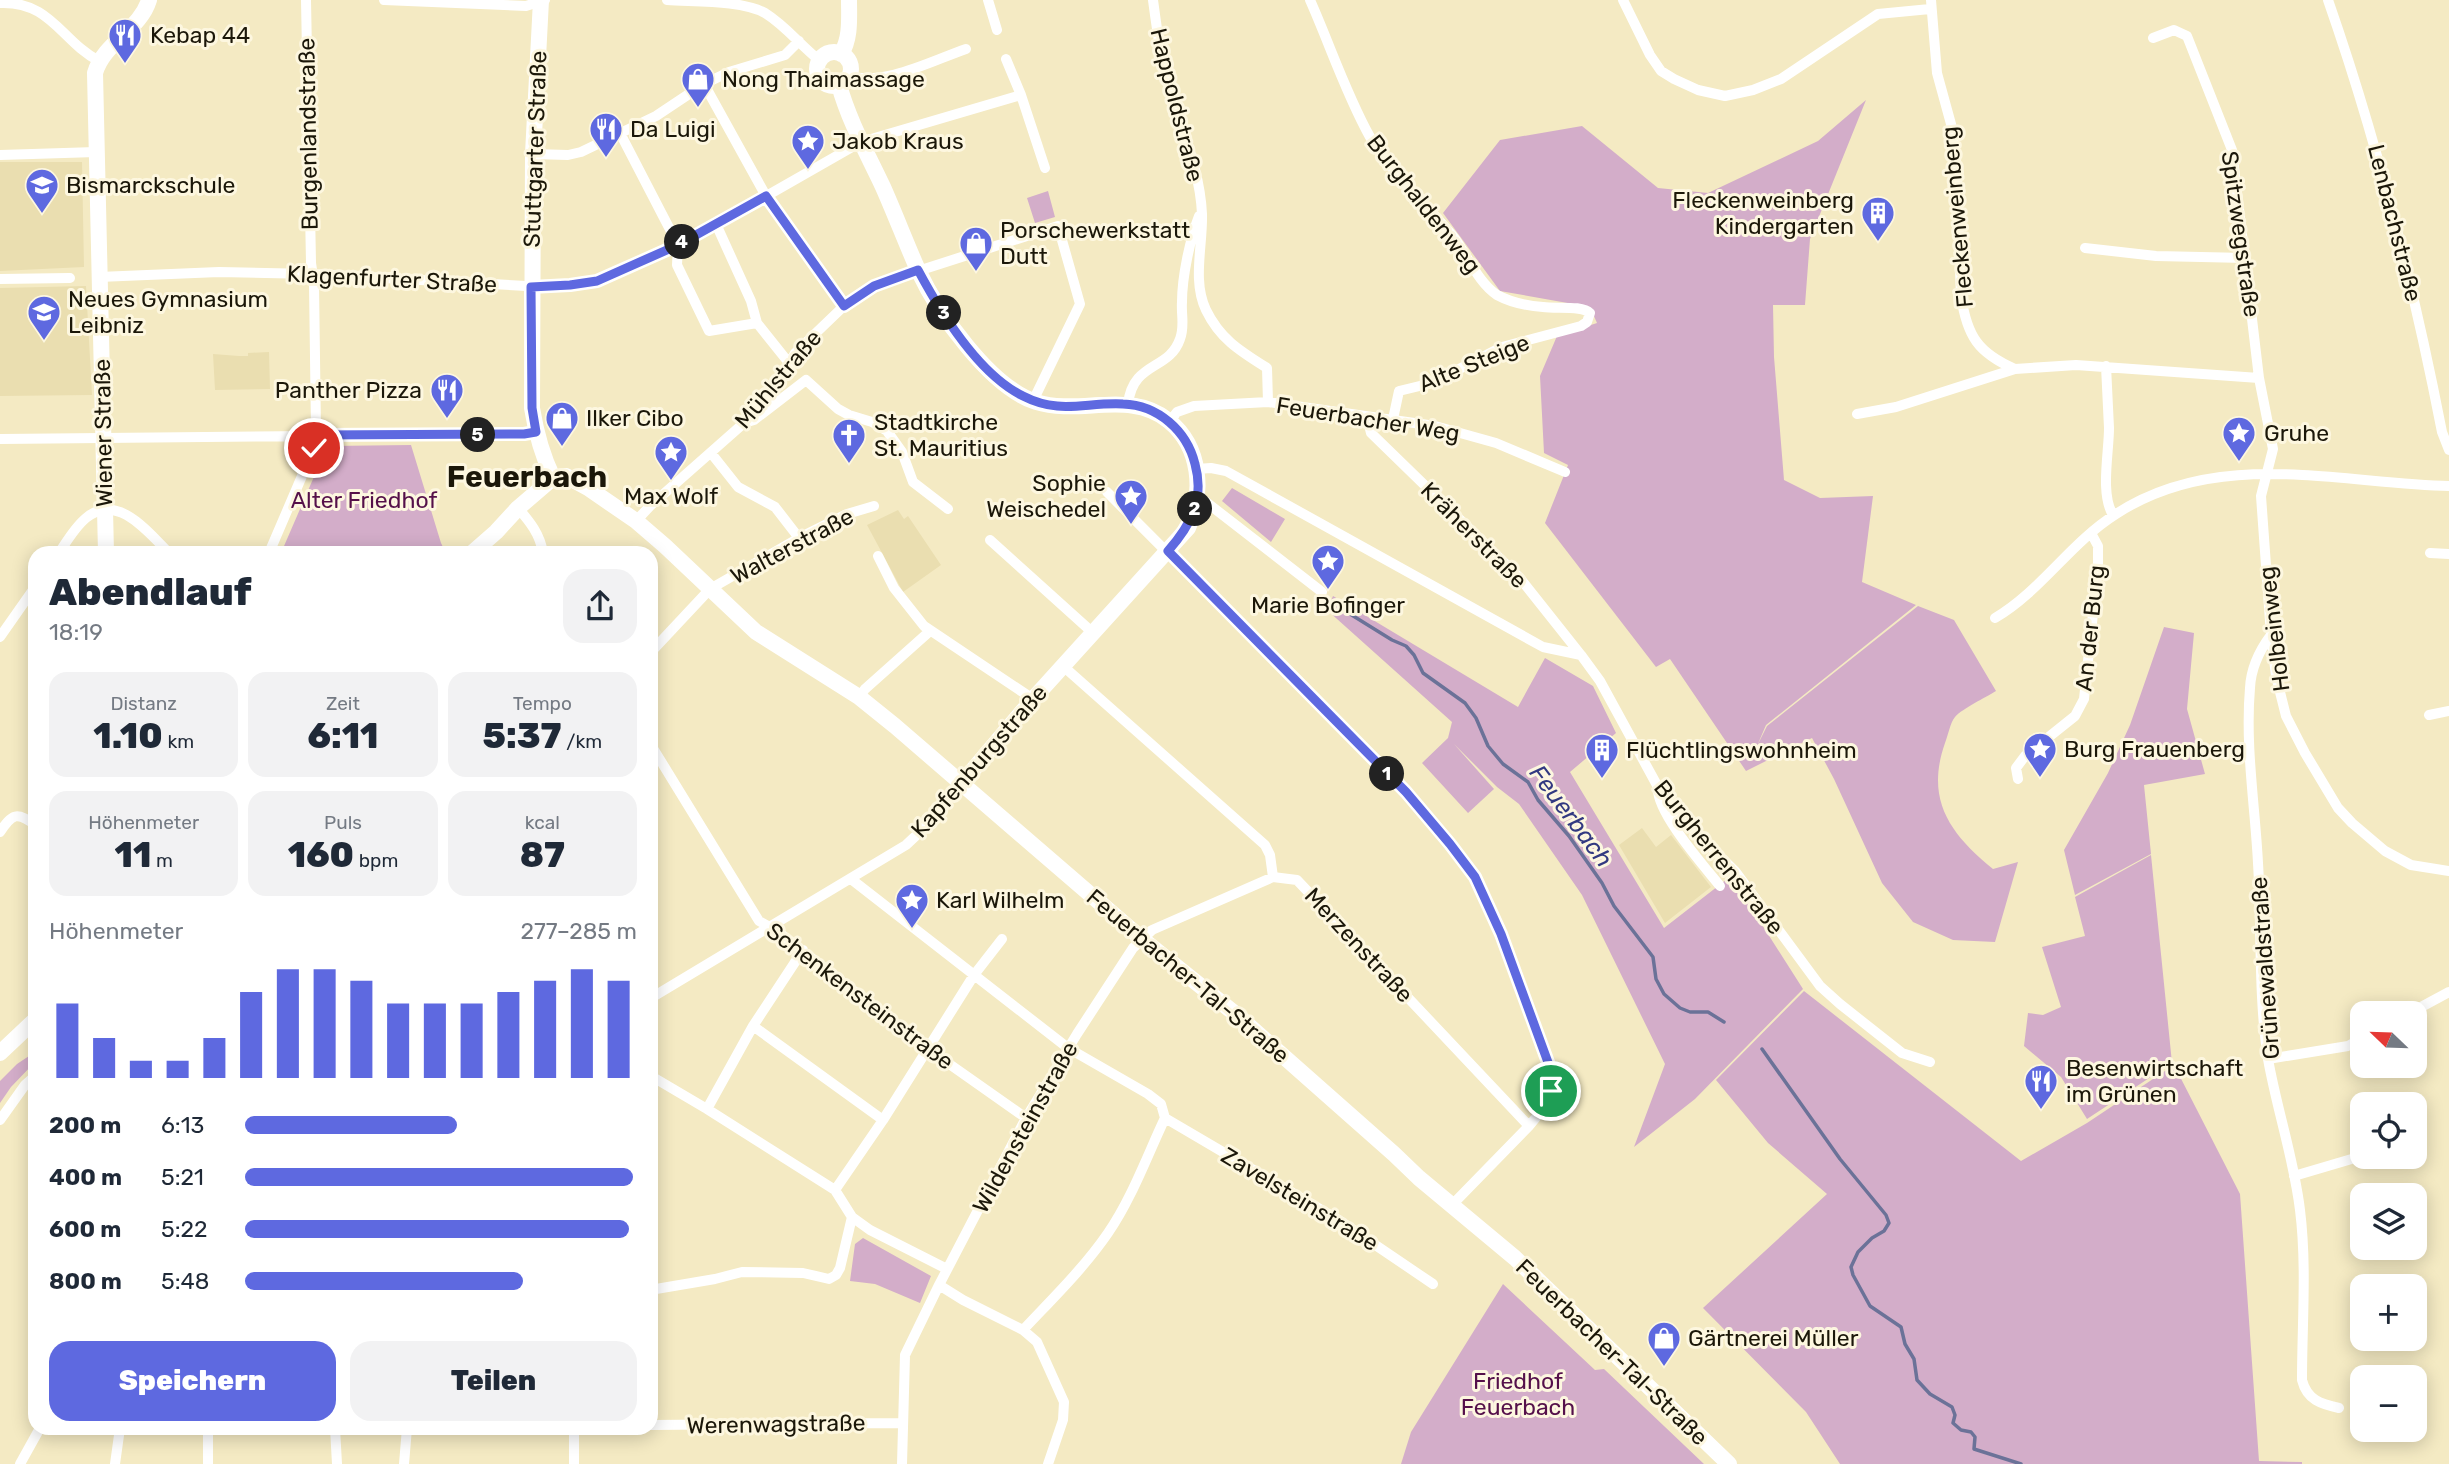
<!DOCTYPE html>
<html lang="de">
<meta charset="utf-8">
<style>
:root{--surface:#fff;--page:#f2f2f3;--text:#1f2937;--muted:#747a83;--accent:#5e69e0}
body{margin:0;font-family:Rubik,sans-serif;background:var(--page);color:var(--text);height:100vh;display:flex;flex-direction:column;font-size:26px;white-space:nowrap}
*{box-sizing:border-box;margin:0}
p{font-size:23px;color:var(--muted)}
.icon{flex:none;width:38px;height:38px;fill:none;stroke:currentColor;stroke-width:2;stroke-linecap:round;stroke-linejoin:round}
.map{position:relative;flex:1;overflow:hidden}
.sheet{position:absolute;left:28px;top:546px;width:630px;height:889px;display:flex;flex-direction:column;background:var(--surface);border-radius:21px;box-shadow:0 4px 18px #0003}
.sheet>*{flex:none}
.needle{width:46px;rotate:293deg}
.fabs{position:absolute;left:2350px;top:1001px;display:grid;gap:14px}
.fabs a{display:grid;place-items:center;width:77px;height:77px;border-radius:14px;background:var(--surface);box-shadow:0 4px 18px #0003;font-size:35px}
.pin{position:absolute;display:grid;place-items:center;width:60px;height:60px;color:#fff;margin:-30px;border:4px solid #fff;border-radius:50%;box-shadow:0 2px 7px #0007}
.km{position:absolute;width:35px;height:35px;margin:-18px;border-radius:50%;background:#222;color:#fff;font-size:19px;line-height:35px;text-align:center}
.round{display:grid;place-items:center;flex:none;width:74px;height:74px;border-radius:21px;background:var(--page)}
.summary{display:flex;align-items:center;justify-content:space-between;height:119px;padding:0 21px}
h1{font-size:38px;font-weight:800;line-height:52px}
.metrics{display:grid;grid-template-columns:repeat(3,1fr);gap:10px;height:119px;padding:7px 21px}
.metrics div{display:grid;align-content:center;border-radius:18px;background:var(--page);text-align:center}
.metrics b{font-size:35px;font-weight:800}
.metrics small{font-size:19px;font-weight:400}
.metrics p{font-size:19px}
.chart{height:196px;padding:14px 21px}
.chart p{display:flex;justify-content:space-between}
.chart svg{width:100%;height:126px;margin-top:7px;stroke:var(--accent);stroke-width:6}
.primary-button{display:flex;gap:14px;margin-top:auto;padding:14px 21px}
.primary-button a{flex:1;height:80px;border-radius:21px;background:var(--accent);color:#fff;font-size:28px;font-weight:800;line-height:80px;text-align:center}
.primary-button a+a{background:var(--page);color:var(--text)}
ul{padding:0 21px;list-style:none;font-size:23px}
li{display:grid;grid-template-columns:112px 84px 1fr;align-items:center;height:52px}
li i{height:18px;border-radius:9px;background:var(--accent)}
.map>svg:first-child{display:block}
.built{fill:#eadeb0}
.green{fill:#d3adc9}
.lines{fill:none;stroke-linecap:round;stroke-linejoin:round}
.stream{stroke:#6b7298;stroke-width:3.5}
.street{stroke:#fff;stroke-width:10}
.secondary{stroke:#fff;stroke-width:16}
.route-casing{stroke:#fff;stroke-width:14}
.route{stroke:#5e69e0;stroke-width:9}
.labels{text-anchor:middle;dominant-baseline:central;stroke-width:6;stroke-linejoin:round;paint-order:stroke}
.poi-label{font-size:23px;fill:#1b1709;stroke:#fdf7e0;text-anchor:start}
.street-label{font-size:23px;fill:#1b1709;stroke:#fdf7e0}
.park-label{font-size:23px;fill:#55104a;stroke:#fdf7e0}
.water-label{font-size:24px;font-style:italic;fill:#323981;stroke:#fdf7e0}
.district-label{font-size:30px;font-weight:bold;fill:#1b1709;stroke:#fdf7e0}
</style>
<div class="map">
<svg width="2449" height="1464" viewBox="0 0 2449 1464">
<rect width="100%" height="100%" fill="#f4eac3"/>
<path class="built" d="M0,162H82L84,267L0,271Z
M86,286L92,395L0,396V288Z
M269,352L270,389L215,390L213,354L239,356H248V353Z
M898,510L904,519L908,516L941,565L903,592L867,525Z
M1642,828L1656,847L1671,835L1711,887L1665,923L1619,845Z"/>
<path class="green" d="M1866,100L1810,239L1805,305H1773L1774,357L1784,480L1820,498L1873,496L1862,582L1916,605L1766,725L1757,746L1767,726L1918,606L1954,620L1996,691C1985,698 1963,708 1955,717C1950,723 1948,736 1945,743C1925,800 1950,834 1993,869L2018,862L1995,942L1953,940L1913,922L1882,883L1834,779L1812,738L1746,771L1670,659L1656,667L1545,523L1568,465L1544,453L1540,376L1557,336L1597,323L1590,307L1500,291L1443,213L1500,140L1582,126L1658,188L1708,193L1818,141Z
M1048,191L1055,217L1035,223L1027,198Z
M411,445L441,543L446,553H281L326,449L330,446Z
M1232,488L1285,519L1271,542L1222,501Z
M1333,596L1518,707L1545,658L1593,686L1616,733L1570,772L1664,928L1731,876L1803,989L1695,1099L1634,1147L1665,1064L1582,895L1519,804L1497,787L1454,744L1494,789L1468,813L1422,763L1448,738L1452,722L1327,610Z
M2164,627L2194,633L2187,709L2205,774L2144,785L2151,854L2075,895L2064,850L2108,773L2130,725Z
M2151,855L2172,1063L2087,1119L2061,1077L2024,1046L2028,1013L2043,1015L2061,1007L2042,947L2085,936L2075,897Z
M1804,991L2021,1161L2087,1123L2174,1065L2240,1194L2259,1461L2302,1462V1464H1840L1806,1412L1703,1308L1827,1194L1768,1143L1716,1080Z
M35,1052V1062L11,1087L0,1103V1081L17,1064Z
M863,1238L931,1276L920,1303L875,1284L850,1281L855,1244Z
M1503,1284L1595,1370L1604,1369L1704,1464H1401L1411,1432Z"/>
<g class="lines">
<path class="stream" d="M1342,609L1392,640L1406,646L1414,655L1423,673L1465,703L1476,718L1488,746L1503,764L1528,782L1538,800L1569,836L1602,883L1614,906L1653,957L1656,979L1664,994L1680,1008L1690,1012H1708L1724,1022
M1762,1049L1840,1159L1886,1215L1889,1223L1884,1231L1872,1238L1858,1252L1851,1267L1853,1275L1870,1306L1901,1327L1905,1344L1914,1359L1917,1380L1930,1394L1952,1407L1955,1415L1953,1423L1961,1430L1971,1432L1975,1437L1974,1449L2021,1464"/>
<path class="street" d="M384,0L526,6L545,0
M667,0C695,2 741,0 765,13C786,26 800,45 819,60
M988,0L997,30
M1153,0C1157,30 1161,61 1170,90C1182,131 1200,170 1202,214C1203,245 1192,281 1206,310C1220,339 1240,351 1267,368L1268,402
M1310,0C1330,45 1346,94 1370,137C1392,174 1425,203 1452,235C1467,253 1477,282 1497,295C1510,302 1529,306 1543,307C1556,309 1582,305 1590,313L1587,322L1581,326L1502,347L1432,383L1399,391L1393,419
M1623,0L1650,55L1661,71L1674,79L1698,90L1725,96L1753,90L1781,79L1878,14L1930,9
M1931,0L1937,73L1951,124L1956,161L1961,296C1967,336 1978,353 2015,369
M2328,0C2378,143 2413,283 2442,432L2449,450
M0,3C51,1 61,41 99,61
M2153,38L2174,30L2187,36L2232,150L2259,378L2273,449L2261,496L2271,635L2276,676L2286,716L2305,753L2338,808L2352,823L2385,851L2411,865L2449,871
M1006,59L1021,95L1045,168
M849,76C885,86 931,61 966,49
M704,84L766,196L844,306
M621,135L678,245
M533,154L568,155L581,152L656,116L704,84L729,72L785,55L799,41
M0,155L96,152
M716,224L751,301L757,323L789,363
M678,245L677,265L709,331L757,323
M2085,248L2156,256L2246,258
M99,277L219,272L312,274L544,287L597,281L710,228L861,142L1021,95
M0,279L70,278
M2106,366C2107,387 2108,407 2109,428C2109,453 2100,494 2113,515
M1128,404C1133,361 1169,371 1180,339C1185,326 1181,315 1182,302C1182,277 1190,239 1199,216
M1857,414L1896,407L2015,369L2076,365L2259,378
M1367,417L1371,433L1519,577L1581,655
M1170,421L1177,412L1194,406L1268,402L1435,426L1496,443L1565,472
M744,423L754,420L806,380L838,409L849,415L872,422L887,431L902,452L913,482L948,509
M0,439L524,434L536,432
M711,453L738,487L775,507L799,538
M1197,469L1211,468L1226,471L1543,647L1581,655L1600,681L1658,787L1677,814L1735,871L1820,986L1840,1004L1902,1053L1930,1062
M1107,492L1406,792C1430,820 1458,848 1476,880C1508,937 1526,1004 1549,1065C1553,1094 1548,1104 1529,1126L1451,1206
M1197,495L1322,592
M518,508C530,522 540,534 543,553
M636,521L650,506L744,423L751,411L778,385L795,353L844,306L874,286L890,280L1058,226L1080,304L1033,401
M990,540L1092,632
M59,553C67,541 75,527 86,518C117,492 148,532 169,553
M269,553L314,448L316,431L314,284L311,263L306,0
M2430,553L2449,554
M878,556L894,588L924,626L1033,699
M1995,618C2041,591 2070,543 2116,514C2217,448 2337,483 2449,486
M2271,635C2259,651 2251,667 2250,688C2245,746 2255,805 2258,863C2262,928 2258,994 2268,1059C2277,1110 2294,1159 2300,1210C2307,1266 2302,1324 2302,1380C2307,1400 2321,1404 2339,1408
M0,637L35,587
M651,652L710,589L799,538L847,514L874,506
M1063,666L1265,845L1270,855L1273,877
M859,697L865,689L930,631
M2429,715L2449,711
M651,745L759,921L777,931L928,1049L1026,1118
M2018,779L2016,768L2025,756L2075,716L2084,699L2098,566V546L2091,533
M1658,787C1655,811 1704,866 1720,886
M0,832C12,814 17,811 35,825
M851,879L1068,1048L1148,1094L1161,1104L1165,1118C1147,1156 1132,1198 1108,1233C1084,1268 1053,1298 1023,1330
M651,998L906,845L922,830L961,784
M2410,1013L2449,992
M753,1026L883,1120
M2268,1059L2348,1046L2362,1038
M651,1076L707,1109L835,1190L852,1217L870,1230L947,1269
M707,1109L753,1026L803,950
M1165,1118L1337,1219L1433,1284
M0,1120L25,1085L35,1076
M2294,1176L2355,1158
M835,1190L883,1120L974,975L1002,939
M939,1285L963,1300L1023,1330L1037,1342L1064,1402L1063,1420L1048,1464
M651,1292L656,1289L715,1279L742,1272L803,1273L829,1279L836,1275L840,1268L852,1217
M651,1425L902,1423
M335,1428L337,1464
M574,1428V1464
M20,1464L40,1428
M115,1464L120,1428
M208,1464V1428
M404,1464L407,1428
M902,1464L905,1355L939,1285L1026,1118L1077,1034L1133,948L1152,930L1273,877L1297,880L1529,1126"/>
<path class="secondary" d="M541,0L533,154L532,408C536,433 542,455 553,478
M817 69a17 17 0 1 1 34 0a17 17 0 1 1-34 0Z
M841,54C851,38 849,18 849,0
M839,85C849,121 867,153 883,187C895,214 906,243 918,270C938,313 990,387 1036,402C1080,416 1130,389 1169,421C1201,447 1204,493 1188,528L1033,699L961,784
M106,553L95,73C104,42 140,30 149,0
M472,553L496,532L518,508L553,478L566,476L588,488L636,521L665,546L756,632L859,697L895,726L1142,939L1238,1016L1394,1154L1419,1178L1515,1258L1729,1464
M0,1053L35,1020"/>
</g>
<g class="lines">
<defs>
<path id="route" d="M314,448L315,435L524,434L536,432L532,408L531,287L570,285L597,281L678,245L766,196L844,306L874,286L918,270C941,313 978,374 1023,396C1060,415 1085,402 1123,404C1158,405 1187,431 1195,464C1205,500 1190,526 1168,551L1406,792L1450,844L1475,877L1501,934L1549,1065L1551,1091"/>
</defs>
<use href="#route" class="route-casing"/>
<use href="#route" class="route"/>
</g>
<defs>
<symbol id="restaurant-pin" viewBox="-11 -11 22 30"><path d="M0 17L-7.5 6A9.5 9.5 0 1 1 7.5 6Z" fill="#5e69e0" stroke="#fdf7e0"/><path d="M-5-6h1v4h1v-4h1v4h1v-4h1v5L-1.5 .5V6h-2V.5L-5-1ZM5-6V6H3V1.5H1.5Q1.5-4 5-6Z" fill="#fff"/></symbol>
<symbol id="shop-pin" viewBox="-11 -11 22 30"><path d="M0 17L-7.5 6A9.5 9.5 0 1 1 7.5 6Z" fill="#5e69e0" stroke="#fdf7e0"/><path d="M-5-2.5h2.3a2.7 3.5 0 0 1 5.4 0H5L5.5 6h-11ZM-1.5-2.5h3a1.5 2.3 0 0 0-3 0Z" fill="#fff"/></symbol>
<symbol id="sight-pin" viewBox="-11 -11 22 30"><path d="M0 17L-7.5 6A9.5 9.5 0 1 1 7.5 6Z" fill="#5e69e0" stroke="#fdf7e0"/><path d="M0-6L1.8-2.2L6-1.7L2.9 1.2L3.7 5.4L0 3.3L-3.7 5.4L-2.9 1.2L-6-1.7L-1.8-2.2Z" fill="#fff"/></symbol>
<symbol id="school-pin" viewBox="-11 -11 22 30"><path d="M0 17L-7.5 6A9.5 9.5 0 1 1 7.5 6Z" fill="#5e69e0" stroke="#fdf7e0"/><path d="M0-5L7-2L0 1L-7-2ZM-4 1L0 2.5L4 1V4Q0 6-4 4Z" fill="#fff"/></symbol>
<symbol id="building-pin" viewBox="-11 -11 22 30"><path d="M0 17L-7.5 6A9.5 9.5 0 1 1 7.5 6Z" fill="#5e69e0" stroke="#fdf7e0"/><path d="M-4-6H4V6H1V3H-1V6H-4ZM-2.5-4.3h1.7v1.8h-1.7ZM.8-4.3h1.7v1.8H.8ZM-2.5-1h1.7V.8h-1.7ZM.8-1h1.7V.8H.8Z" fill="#fff"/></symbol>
<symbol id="church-pin" viewBox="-11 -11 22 30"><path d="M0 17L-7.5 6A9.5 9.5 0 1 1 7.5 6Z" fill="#5e69e0" stroke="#fdf7e0"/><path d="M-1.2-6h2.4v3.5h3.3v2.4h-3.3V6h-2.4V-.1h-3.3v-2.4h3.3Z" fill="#fff"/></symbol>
</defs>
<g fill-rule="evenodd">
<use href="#restaurant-pin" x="106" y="16" width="38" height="52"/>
<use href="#shop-pin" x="679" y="60" width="38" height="52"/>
<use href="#restaurant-pin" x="587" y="110" width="38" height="52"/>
<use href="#sight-pin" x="789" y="122" width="38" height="52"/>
<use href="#school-pin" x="23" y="166" width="38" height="52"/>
<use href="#building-pin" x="1859" y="194" width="38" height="52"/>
<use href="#shop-pin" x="957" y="224" width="38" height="52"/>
<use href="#school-pin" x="25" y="293" width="38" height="52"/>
<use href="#restaurant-pin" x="428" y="371" width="38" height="52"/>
<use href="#shop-pin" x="543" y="399" width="38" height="52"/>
<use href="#sight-pin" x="2220" y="414" width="38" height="52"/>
<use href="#church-pin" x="830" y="416" width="38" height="52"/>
<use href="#sight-pin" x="652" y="433" width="38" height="52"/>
<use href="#sight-pin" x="1112" y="477" width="38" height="52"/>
<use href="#sight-pin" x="1309" y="542" width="38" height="52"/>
<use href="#sight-pin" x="2021" y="730" width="38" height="52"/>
<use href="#building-pin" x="1583" y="731" width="38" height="52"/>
<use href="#sight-pin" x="893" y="881" width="38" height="52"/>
<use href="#restaurant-pin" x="2022" y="1062" width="38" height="52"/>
<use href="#shop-pin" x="1645" y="1319" width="38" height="52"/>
</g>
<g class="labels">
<g class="poi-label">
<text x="150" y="35">Kebap 44</text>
<text x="722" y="79">Nong Thaimassage</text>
<text x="630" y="129">Da Luigi</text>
<text x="832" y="141">Jakob Kraus</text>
<text x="66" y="185">Bismarckschule</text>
<text x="1854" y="200" text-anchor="end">Fleckenweinberg<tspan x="1854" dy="26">Kindergarten</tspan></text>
<text x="1000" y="230">Porschewerkstatt<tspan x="1000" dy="26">Dutt</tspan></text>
<text x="68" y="299">Neues Gymnasium<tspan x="68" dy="26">Leibniz</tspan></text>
<text x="422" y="390" text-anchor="end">Panther Pizza</text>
<text x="586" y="418">Ilker Cibo</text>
<text x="874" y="422">Stadtkirche<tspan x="874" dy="26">St. Mauritius</tspan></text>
<text x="2264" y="433">Gruhe</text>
<text x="1106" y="483" text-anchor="end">Sophie<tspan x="1106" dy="26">Weischedel</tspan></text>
<text x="671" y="496" text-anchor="middle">Max Wolf</text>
<text x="1328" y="605" text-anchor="middle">Marie Bofinger</text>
<text x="2064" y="749">Burg Frauenberg</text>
<text x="1626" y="750">Flüchtlingswohnheim</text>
<text x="936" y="900">Karl Wilhelm</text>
<text x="2066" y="1068">Besenwirtschaft<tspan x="2066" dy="26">im Grünen</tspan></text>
<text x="1688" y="1338">Gärtnerei Müller</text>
</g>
<g class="street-label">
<text transform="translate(1177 105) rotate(76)">Happoldstraße</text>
<text transform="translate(308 134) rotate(-91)">Burgenlandstraße</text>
<text transform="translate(535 149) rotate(-88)">Stuttgarter Straße</text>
<text transform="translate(1424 204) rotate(52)">Burghaldenweg</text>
<text transform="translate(1957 217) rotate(-95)">Fleckenweinberg</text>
<text transform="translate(2395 223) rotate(76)">Lenbachstraße</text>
<text transform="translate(2241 234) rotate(82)">Spitzwegstraße</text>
<text transform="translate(392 279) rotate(3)">Klagenfurter Straße</text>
<text transform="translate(1474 363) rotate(-22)">Alte Steige</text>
<text transform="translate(778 379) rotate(-50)">Mühlstraße</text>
<text transform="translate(1368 419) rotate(9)">Feuerbacher Weg</text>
<text transform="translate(103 433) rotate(-91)">Wiener Straße</text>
<text transform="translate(1474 535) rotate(45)">Kräherstraße</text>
<text transform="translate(792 546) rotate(-28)">Walterstraße</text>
<text transform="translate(2090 628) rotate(-84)">An der Burg</text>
<text transform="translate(2274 629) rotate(-97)">Holbeinweg</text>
<text transform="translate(979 761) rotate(-49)">Kapfenburgstraße</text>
<text transform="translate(1719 857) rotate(51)">Burgherrenstraße</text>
<text transform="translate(1359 945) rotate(47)">Merzenstraße</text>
<text transform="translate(2265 968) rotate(-94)">Grünewaldstraße</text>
<text transform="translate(1188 976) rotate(40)">Feuerbacher-Tal-Straße</text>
<text transform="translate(860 996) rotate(37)">Schenkensteinstraße</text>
<text transform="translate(1025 1127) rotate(-61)">Wildensteinstraße</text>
<text transform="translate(1300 1199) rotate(31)">Zavelsteinstraße</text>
<text transform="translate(1612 1352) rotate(44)">Feuerbacher-Tal-Straße</text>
<text transform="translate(776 1424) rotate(-1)">Werenwagstraße</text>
</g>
<g class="park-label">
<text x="364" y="500">Alter Friedhof</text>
<text x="1518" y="1381">Friedhof<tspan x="1518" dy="26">Feuerbach</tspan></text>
</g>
<g class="water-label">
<text transform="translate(1571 816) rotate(53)">Feuerbach</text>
</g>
<g class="district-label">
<text x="527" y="477">Feuerbach</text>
</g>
</g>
</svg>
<div class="fabs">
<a><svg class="needle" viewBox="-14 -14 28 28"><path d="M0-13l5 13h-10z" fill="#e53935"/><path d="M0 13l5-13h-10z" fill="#747a83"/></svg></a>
<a><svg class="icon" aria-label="locate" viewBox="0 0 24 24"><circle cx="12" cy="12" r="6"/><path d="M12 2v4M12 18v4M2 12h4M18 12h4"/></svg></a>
<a><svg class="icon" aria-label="layers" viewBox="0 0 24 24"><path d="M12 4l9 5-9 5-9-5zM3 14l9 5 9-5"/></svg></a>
<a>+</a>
<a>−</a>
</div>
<div class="pin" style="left:1551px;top:1091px;background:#1e9e55"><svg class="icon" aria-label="arrive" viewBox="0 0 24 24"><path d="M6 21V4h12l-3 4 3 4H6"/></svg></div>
<div class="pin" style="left:314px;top:448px;background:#d93025"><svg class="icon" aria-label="check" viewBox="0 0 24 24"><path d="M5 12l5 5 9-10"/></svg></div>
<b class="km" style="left:1387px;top:774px">1</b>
<b class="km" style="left:1195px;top:509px">2</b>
<b class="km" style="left:944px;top:313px">3</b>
<b class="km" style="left:682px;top:242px">4</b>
<b class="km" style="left:478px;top:435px">5</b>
<section class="sheet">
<div class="summary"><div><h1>Abendlauf</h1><p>18:19</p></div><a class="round"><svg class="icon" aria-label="share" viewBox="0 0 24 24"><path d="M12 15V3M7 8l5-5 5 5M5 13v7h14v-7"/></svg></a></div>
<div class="metrics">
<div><p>Distanz</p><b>1.10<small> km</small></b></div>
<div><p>Zeit</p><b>6:11</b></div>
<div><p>Tempo</p><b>5:37<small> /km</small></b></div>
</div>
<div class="metrics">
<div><p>Höhenmeter</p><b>11<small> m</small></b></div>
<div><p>Puls</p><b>160<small> bpm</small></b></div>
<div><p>kcal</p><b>87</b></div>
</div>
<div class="chart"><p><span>Höhenmeter</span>277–285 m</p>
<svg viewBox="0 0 160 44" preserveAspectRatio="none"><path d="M5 44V18M15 44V30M25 44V38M35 44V38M45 44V30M55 44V14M65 44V6M75 44V6M85 44V10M95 44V18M105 44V18M115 44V18M125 44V14M135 44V10M145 44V6M155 44V10"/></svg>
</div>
<ul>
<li><b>200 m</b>6:13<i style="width:54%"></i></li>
<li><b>400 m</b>5:21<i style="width:99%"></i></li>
<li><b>600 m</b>5:22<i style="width:98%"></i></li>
<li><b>800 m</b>5:48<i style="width:71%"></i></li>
</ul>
<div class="primary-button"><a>Speichern</a><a>Teilen</a></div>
</section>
</div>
